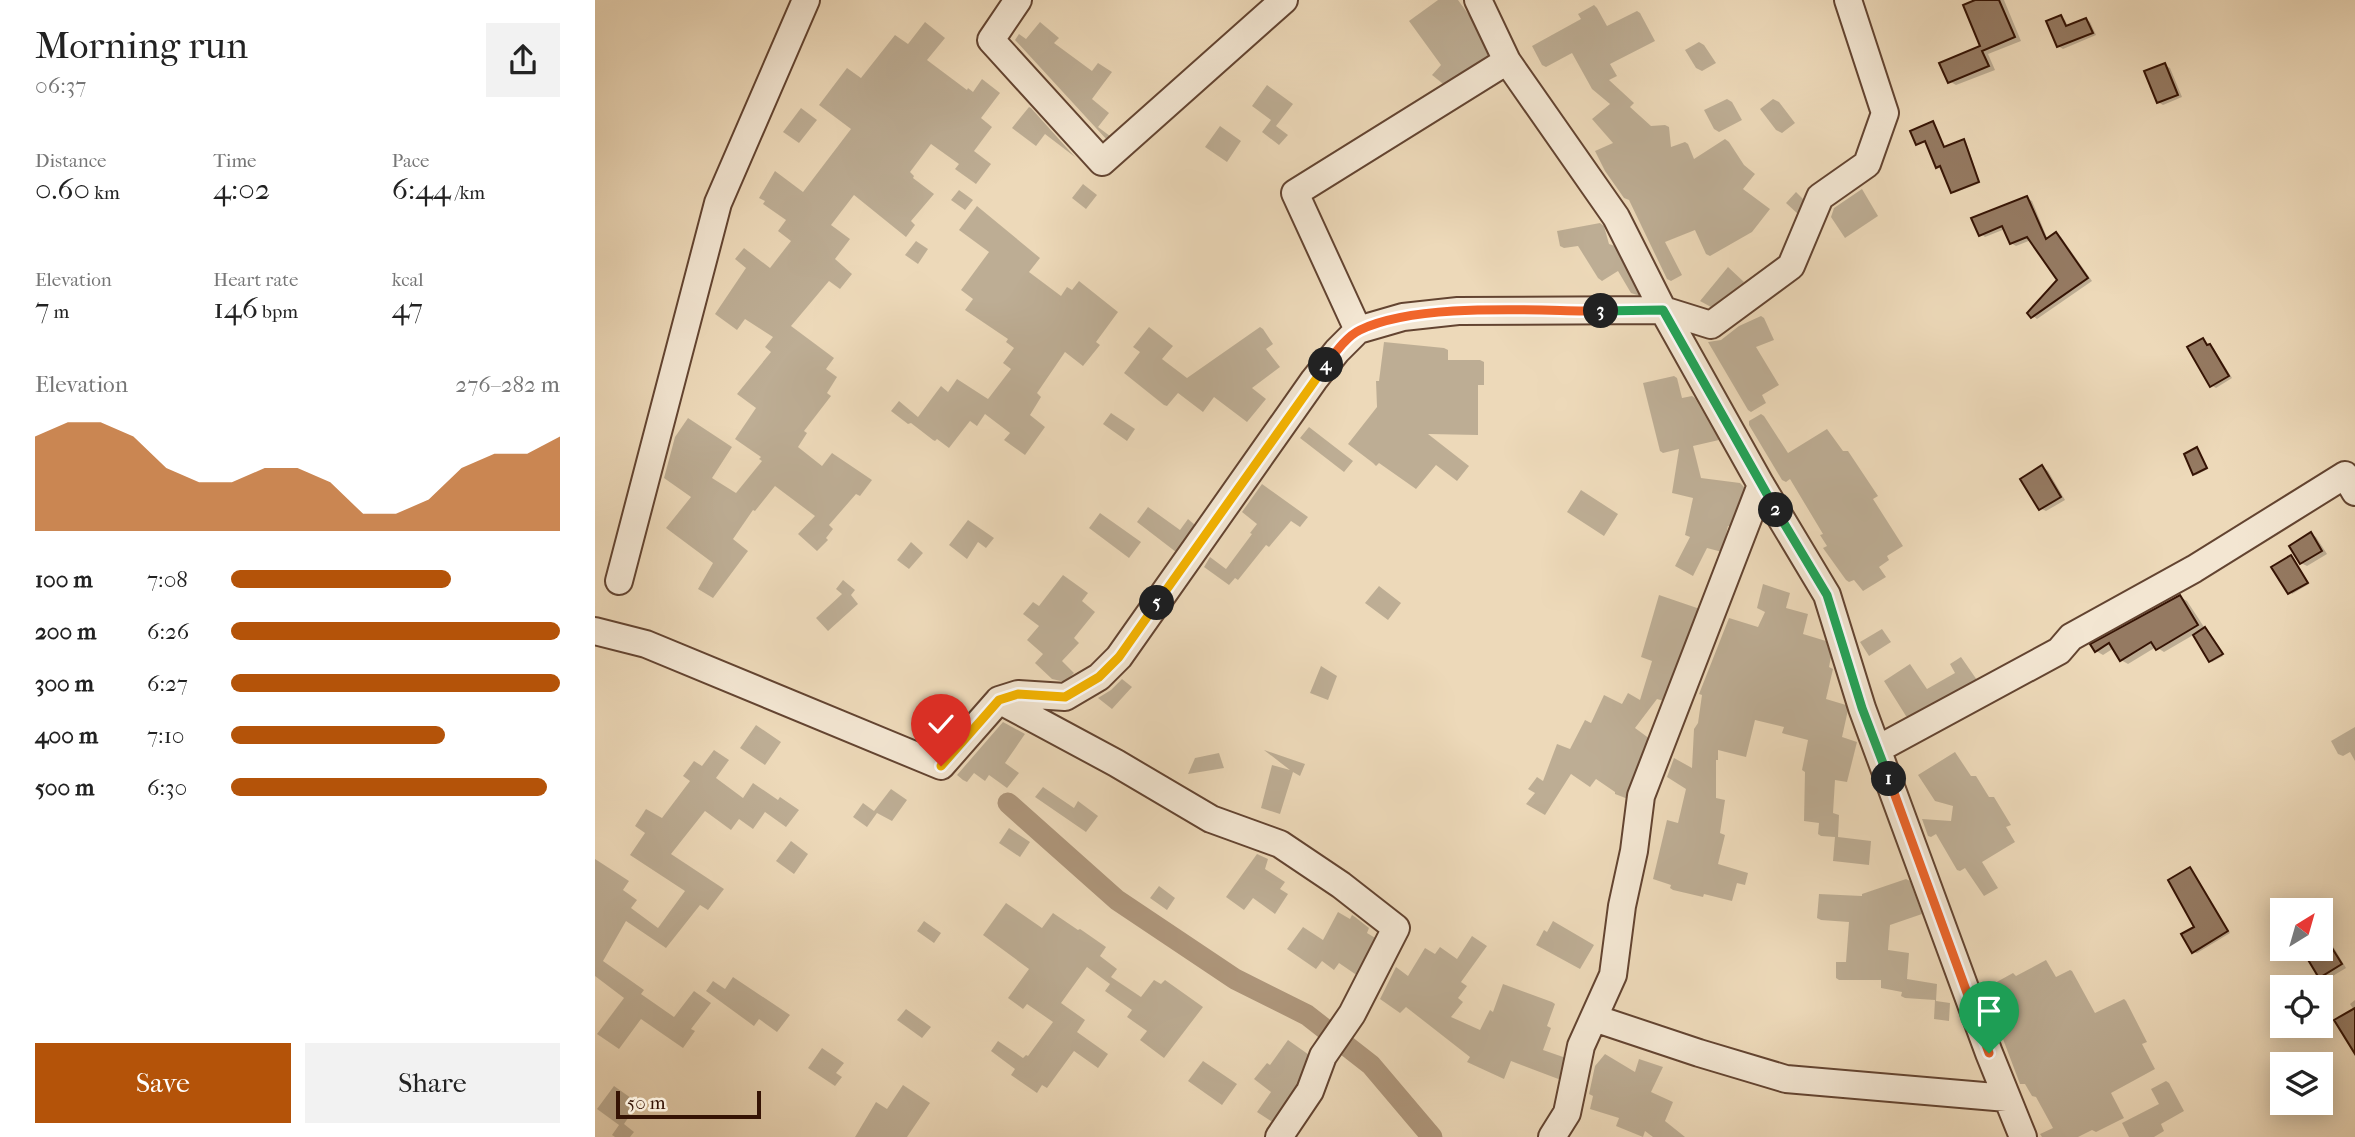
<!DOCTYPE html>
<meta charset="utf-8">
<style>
:root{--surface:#fff;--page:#f2f2f2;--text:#222;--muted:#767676;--accent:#b45309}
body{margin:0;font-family:"IM FELL French Canon",serif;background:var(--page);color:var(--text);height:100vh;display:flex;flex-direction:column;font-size:26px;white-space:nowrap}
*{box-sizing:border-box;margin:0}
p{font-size:23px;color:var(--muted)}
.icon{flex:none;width:38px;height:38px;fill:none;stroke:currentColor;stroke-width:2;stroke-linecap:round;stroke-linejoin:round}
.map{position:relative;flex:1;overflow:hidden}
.sheet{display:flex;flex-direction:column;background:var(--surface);width:595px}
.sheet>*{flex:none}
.needle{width:46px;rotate:37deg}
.tools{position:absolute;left:1675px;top:898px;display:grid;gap:14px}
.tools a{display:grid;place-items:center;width:63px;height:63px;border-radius:0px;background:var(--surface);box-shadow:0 4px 18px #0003;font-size:35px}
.scale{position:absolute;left:21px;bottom:18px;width:145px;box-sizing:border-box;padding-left:7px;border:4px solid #351304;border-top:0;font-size:19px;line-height:24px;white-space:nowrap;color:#351304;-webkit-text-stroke:5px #f3e6d2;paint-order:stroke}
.pin{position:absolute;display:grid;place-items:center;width:60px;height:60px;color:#fff;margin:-72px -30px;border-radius:50% 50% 50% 0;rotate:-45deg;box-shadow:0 0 7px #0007}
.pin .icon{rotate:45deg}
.km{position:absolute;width:35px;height:35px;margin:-18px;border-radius:50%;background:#222;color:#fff;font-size:19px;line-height:35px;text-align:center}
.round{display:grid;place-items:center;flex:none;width:74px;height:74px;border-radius:0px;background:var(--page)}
.summary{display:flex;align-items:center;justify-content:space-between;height:119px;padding:0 35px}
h1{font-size:38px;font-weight:600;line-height:52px}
.metrics{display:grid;grid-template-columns:repeat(3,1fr);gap:10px;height:119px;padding:7px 35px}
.metrics div{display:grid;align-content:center}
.metrics b{font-size:30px;font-weight:600}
.metrics small{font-size:19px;font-weight:400}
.metrics p{font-size:19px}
.chart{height:196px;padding:14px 35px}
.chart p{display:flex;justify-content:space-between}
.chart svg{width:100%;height:126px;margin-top:7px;fill:var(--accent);opacity:.7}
.action{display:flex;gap:14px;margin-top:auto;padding:14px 35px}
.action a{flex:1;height:80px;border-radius:0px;background:var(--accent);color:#fff;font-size:28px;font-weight:600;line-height:80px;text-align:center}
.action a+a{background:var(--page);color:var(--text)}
ul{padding:0 35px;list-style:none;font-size:23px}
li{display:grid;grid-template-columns:112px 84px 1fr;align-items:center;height:52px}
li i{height:18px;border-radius:9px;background:var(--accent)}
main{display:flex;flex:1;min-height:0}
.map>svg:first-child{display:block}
.shadow{fill:#0003}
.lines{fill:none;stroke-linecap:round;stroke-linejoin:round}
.canal{stroke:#ae967b;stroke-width:21}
.building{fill:#957a62;stroke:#351304;stroke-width:2}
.minor-casing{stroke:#634431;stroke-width:30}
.minor{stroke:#f3e6d2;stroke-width:26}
.split-1-casing{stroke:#fff;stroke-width:14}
.split-2-casing{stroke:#fff;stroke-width:14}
.split-3-casing{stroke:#fff;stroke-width:14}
.split-4-casing{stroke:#fff;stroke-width:14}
.split-5-casing{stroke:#fff;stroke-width:14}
.split-6-casing{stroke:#fff;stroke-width:14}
.split-1{stroke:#f0652b;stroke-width:9}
.split-2{stroke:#22a559;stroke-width:9}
.split-3{stroke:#22a559;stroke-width:9}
.split-4{stroke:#f0652b;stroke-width:9}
.split-5{stroke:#f5b400;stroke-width:9}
.split-6{stroke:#f5b400;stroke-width:9}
</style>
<main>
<section class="sheet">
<div class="summary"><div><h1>Morning run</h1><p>06:37</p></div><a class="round"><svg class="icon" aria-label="share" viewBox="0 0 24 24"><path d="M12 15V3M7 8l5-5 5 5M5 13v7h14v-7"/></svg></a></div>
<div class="metrics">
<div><p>Distance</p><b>0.60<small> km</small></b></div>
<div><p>Time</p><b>4:02</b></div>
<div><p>Pace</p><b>6:44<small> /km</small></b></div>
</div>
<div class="metrics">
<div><p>Elevation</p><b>7<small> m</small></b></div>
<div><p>Heart rate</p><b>146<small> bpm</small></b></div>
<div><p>kcal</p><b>47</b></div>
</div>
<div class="chart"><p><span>Elevation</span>276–282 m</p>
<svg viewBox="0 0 160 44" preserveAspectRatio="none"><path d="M0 44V11L10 6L20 6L30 11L40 22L50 27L60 27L70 22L80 22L90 27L100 38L110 38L120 33L130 22L140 17L150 17L160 11V44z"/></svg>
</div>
<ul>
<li><b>100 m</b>7:08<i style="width:67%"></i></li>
<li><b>200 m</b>6:26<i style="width:100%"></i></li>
<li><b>300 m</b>6:27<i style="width:100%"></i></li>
<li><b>400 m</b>7:10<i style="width:65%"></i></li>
<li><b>500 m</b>6:30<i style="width:96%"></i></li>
</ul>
<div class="action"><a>Save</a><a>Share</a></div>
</section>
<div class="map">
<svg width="1760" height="1137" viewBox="0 0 1760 1137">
<rect width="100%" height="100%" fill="#edd9b9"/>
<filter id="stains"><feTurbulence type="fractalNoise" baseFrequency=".00286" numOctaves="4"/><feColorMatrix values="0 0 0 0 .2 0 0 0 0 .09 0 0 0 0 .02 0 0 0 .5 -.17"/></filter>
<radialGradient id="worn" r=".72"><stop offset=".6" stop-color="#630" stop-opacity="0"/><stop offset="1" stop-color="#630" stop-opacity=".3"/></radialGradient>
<path class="shadow" d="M843,0H863L882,26L897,59L852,87L837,75L846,65L814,21Z
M1384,0H1409L1426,41L1393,54L1400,70L1361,85L1354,81L1388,47Z
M999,5L1002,8L1012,26L1042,11L1045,13L1060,41L1015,64L1022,76L1014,80L1039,103L1035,107L1056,126L1070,125L1074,127L1076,147L1090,142L1093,144L1099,159L1130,139L1134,142L1149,165L1160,174L1148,189L1175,209L1157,232L1115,256L1111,254L1100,230L1070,242L1087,275L1076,281L1072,279L1034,200L1029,198L1010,171L1000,151L1018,143L997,119L1015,104L997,89L977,53L951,67L947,65L937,46L986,19L983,14Z
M1466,17L1470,20L1473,27L1491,19L1495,22L1501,35L1468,49L1463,46Z
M330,22L350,38L332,60L372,90L373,88L378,92L387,79L405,93L386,118L397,127L379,151L396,164L381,184L360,169L364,164L336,144L315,172L319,176L318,178L339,194L316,221L320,225L311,237L259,195L236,225L255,239L240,259L257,274L245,289L234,281L196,326L239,358L231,369L242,377L232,393L236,396L209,431L212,433L203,447L227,466L237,453L277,480L265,496L261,494L234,525L238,529L231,538L233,540L222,551L203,534L220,516L180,486L160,511L158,510L138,539L153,551L118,598L103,589L118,563L71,528L96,497L69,478L80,437L93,418L137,447L117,478L141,493L167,461L164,459L166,457L140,439L161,408L142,394L176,352L170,347L178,337L150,319L142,330L120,314L151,268L140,259L149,248L175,268L196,241L183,231L191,220L168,204L170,201L164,198L180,171L208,192L256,129L224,105L252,68L266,78L300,35L313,44Z
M445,22L464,38L459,43L497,71L503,63L517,72L497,99L514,113L503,127L515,136L512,140L420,40L424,34L431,39Z
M1104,42L1109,45L1121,63L1107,71L1101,68L1090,50Z
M1569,65L1575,68L1587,97L1568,105L1563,102Z
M672,85L698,104L681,126L693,135L684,145L667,132L676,120L657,106Z
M1132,99L1137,102L1147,120L1124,132L1119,129L1109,110Z
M1178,99L1184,102L1200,123L1187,133L1181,130L1165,109Z
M434,107L436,108L480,157L450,134L441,146L417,128Z
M206,108L222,120L204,143L188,132Z
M1338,123L1350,149L1369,141L1371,142L1385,183L1359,193L1357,192L1347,167L1342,166L1332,142L1323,144Z
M625,126L646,141L632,162L610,147Z
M488,184L502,195L491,209L477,198Z
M1267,189L1283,216L1250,238L1236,217L1239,208Z
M364,190L378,200L370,210L356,200Z
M1201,192L1209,200L1203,214L1191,203Z
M1432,198L1437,201L1453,240L1461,234L1466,237L1497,281L1442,319L1438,316L1464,280L1436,240L1421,246L1416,243L1410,229L1390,237L1386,234Z
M382,206L445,258L434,272L466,296L472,287L477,290L484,281L523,312L501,342L505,345L488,366L470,352L442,393L446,397L435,415L450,427L430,455L409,440L415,433L390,414L382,426L375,421L354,448L342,439L340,441L338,440L316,423L313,424L296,411L304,401L323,417L346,386L353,392L362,379L393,399L416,369L408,363L419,348L411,342L413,339L370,310L378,299L366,290L394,252L364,230Z
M1005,223L1009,226L1014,244L1020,246L1045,296L1036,293L1023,271L1007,281L1003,278L983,246L969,248L965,246L962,231Z
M321,241L333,249L323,264L310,255Z
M1133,267L1149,282L1116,307L1105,301Z
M1166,316L1169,318L1179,340L1161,347L1184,385L1167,395L1171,403L1156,412L1153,410L1113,342L1126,340L1144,326Z
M554,327L578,346L567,359L592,378L665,327L668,329L678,344L671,349L685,367L657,388L671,399L652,422L619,397L608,412L583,393L572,406L569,405L529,373L545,352L538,347Z
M1608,340L1619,349L1637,378L1621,388L1616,385Z
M789,342L849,348L853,350V360H885L889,362V385H883V435L833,434L874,466L862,481L841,465L821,489L784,463L781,466L778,463L753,444L782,407L781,381H784Z
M1079,376L1082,378L1087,398L1097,396L1100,398L1124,440L1098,446L1106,478L1145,483L1151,489L1137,526H1133L1127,552L1112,548L1098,576L1080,566L1095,537L1090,535L1098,498L1077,493L1084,449L1068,453L1065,451L1048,383Z
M516,413L540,429L532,441L508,424Z
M1166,414L1169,416L1193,453L1232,429L1248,451H1253L1283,496L1278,499L1308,546L1292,556L1294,560L1284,567L1291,577L1268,591L1259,580L1254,582L1251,580L1228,548L1232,546L1225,535L1228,534L1195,479L1191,482L1187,480L1154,425V421Z
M714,427L758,461L749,472L705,438Z
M1602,449L1613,469L1601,475L1599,473Z
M1447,467L1453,471L1470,500L1451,511L1445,508Z
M667,484L713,517L705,527L696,521L674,547L671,545L643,580L640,578L634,585L609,567L615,557L631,569L657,534L655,533L662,524L647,512Z
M986,490L1023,514L1009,536L972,512Z
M553,507L585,530L593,519L600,525L581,552L542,522Z
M505,513L546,542L534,558L494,528Z
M373,520L399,538L391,548L383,542L372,559L354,545Z
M1716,534L1721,537L1732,554L1712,566L1706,563Z
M316,542L328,553L314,569L302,560Z
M1698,558L1714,584L1697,594L1679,568Z
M468,575L493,593L487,601L500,612L479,638L484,643L467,661L479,673L470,682L457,679L440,663L448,654L432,640L444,626L428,614L438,602L444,606Z
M248,580L260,590L256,595L263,604L233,631L221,618L247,594L241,589Z
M1168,584L1195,593L1191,608L1213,614L1208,634L1231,641L1236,657L1234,667L1238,669L1231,699L1251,705L1253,710L1247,737L1262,742L1252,782L1240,780L1238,813L1244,815L1243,837L1276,841L1274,865L1238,861L1240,837L1226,836L1223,834L1224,823L1209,821L1210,772L1207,770L1213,740L1190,734L1187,733L1189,727L1160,720L1151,757L1123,750V760H1121V798L1130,800L1125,833L1130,835L1123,864L1153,873L1150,885L1142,883L1137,901L1109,894L1108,897L1078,890L1075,888L1076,885L1058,879L1072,820L1083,823L1091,789L1072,777L1079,758L1097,768L1099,729L1103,723L1107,695L1104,694L1134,618L1163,627L1170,612L1162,608Z
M784,586L806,603L793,620L770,603Z
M1064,595L1105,609L1069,701L1062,699L1040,728L1055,739L1033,799L1020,794V792L1001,779L995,787L976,774L950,815L931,804L940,793L933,789L942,777L948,781L962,744L975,749L990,720L996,723L1009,695L1027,704L1033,693L1045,700L1057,661L1046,657Z
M1585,597L1592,601L1628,656L1617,662L1615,661L1600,634L1569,652L1561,647L1533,664L1526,660L1519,648L1508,655L1501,651Z
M1287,629L1296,642L1274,656L1265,642Z
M1366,657L1382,680L1313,717L1311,716L1289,681L1315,664L1332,689L1360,673L1355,664Z
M726,666L742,676L733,700L715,693Z
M527,679L537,687L517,709L503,698L516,690Z
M408,722L430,734L410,763L424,773L412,788L394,775L390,781L379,773L372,782L368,780L362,775Z
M161,725L186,742L170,765L145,748Z
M1760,727V761L1755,752L1748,756L1743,754L1736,741Z
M119,750L134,760L121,778L148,798L158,783L183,800L185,797L204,810L191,827L170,812L158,829L144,819L136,830L110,811L76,854L129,889L113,910L105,905L71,948L31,921L8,961L49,990L46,994L79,1017L99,991L116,1003L96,1029L100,1031L88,1048L46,1019L24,1049L2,1034L29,998L0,976V859L34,881L28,890L42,900L36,908L63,928L90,891L35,855L50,833L40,826L51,809L67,818L95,781L88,776L99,761L107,766Z
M669,750L710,764L705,776L698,772L685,814L666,808L677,765L695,770Z
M1360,752L1376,776H1381L1394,797H1399L1416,825L1411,827L1420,842L1387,862L1403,888L1389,896L1370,868L1365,871L1362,870L1341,834L1336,837L1333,836L1327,819L1356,821L1358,806L1340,801L1323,775Z
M624,753L629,768L593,774L600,758Z
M448,787L479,808L483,801L503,816L491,832L440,797Z
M296,789L312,800L297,821L282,813L272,827L258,817L268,803L279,811Z
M414,828L435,842L425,857L404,843Z
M196,841L213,854L199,874L181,861Z
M662,854L673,859L670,869L690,882L685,889L693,894L680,914L658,898L649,910L631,897Z
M1595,869L1635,933L1602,953L1599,952L1601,927Z
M1311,879L1315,881L1327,914L1295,925L1293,950L1314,953L1312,979L1342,984L1341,1001L1355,1003L1354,1021L1339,1019L1340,1000L1310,998L1306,996L1307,992L1286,988V980H1244L1241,978V962H1251L1254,922L1226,920L1222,918L1224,894L1267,896V894Z
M564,886L580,898L572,910L555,898Z
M411,903L447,928L458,913L483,930L485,929L488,931L511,947L505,956L522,969L516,977L546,997L559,980L566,984L570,980L608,1007L569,1058L545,1040L552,1031L532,1017L537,1010L510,991L515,984L492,967L466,1003L490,1020L482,1032L513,1054L503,1068L479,1051L452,1088L447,1085L442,1093L416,1075L420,1069L396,1051L403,1041L428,1058L431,1055L433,1056L458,1022L432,1004L428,1009L413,998L434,969L388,935Z
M743,912L755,919L757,915L760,917L774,928L772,933L782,939L763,976L744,963L739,970L727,961L721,969L692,949L708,927L728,940Z
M329,921L346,933L339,943L322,931Z
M958,921L999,945L985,969L941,945L949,930L952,932Z
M1726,926L1751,968L1731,980L1725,977Z
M877,936L892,946L866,982L872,986L863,998L868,1002L856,1017L885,1030L895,1010L898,1012L908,984L957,1002L960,1004L952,1026L956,1028L948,1050L971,1058L966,1080L916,1061L909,1079L872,1062L875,1057L811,1007L805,1013L785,999L801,967L813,976L830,948L840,954L845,947L862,959Z
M1451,960L1461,977L1475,970L1477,971L1500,1013L1529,999L1531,1001L1552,1042L1547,1044L1560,1069L1516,1093L1529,1118L1501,1132L1497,1130L1483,1137H1447L1445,1134L1458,1128L1441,1097L1437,1096L1430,1084H1425L1389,989L1418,973L1421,976Z
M138,977L195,1015L182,1032L164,1019L159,1026L111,991L118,981L130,989Z
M1760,1000V1051L1741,1021L1759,1010L1755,1004Z
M311,1009L336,1027L327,1038L302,1020Z
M693,1040L717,1057L705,1086L679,1123L662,1112L676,1092L659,1079L672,1063L675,1065Z
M227,1048L249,1063L241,1073L247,1077L240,1086L213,1068Z
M1010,1054L1040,1072L1044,1059L1068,1067L1056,1092L1078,1102L1070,1121L1090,1137H1058L1050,1131L1048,1137L1021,1126L1024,1118L995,1109L998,1096L994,1094L1000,1066Z
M608,1061L642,1084L627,1105L593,1081Z
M1571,1081L1574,1083L1589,1111L1566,1124L1569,1131L1559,1137H1534L1527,1123L1564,1104L1556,1089Z
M308,1085L335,1103L312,1137H260L281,1102L292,1109Z
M19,1086L43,1103L29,1124L39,1132L35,1137H20L17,1135L24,1125L2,1109Z"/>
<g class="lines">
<path class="canal" d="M413,803L522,900L640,979L712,1015L776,1065L837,1137"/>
</g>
<path class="building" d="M1380,0H1404L1420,37L1387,51L1394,66L1353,83L1344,63L1385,46L1368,5Z
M1466,15L1471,26L1491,18L1498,33L1462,47L1451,21Z
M1570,63L1583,95L1562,103L1549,71Z
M1338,121L1349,147L1369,139L1384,182L1356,193L1345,166L1341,168L1330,141L1321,145L1315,131Z
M1432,196L1451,239L1461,232L1493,278L1436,318L1432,313L1462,280L1432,237L1415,244L1407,226L1384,236L1376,218Z
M1608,338L1612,345L1615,344L1634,376L1615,387L1592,347Z
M1602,447L1612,468L1598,475L1589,454Z
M1447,465L1466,497L1444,510L1425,479Z
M1716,532L1727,551L1705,564L1694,546Z
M1696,555L1713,583L1693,594L1676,567Z
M1585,595L1603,625L1561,650L1556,642L1525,661L1514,643L1500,652L1495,644Z
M1610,627L1628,654L1614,662L1598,635Z
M1595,867L1633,931L1597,953L1586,934L1599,927L1573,880Z
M1706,948H1737L1747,964L1724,978Z
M1760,1008V1054L1739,1020Z"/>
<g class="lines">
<defs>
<path id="minor" d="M423,0L396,40L507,162L689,0
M883,0L912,61L1021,217L1068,310L1166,485L1232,595L1267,708L1394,1053L1428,1137
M763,330L700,193L912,61
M24,581L123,203L211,0
M0,631L51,644L346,766L404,700L423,694L470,697L504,677L524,657L719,380L742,351L763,330L808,317L863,311L1068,310L1116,325L1196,266L1225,197L1272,164L1290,113L1253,0
M404,700L521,763L616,819L685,844L746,885L801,928L757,1014L728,1056L715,1091L684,1137
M1283,749L1464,651L1476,637L1599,569L1750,475L1760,492
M999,1018L1104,1053L1191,1079L1412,1098
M957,1137L972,1113L986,1046L1018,975L1027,906L1039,851L1046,796L1166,485"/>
</defs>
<use href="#minor" class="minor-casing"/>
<use href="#minor" class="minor"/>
</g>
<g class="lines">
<defs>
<path id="split-1" d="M1294,779L1394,1053"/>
<path id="split-2" d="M1181,510L1232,595L1267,708L1294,779"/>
<path id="split-3" d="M1006,311L1068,310L1181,510"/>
<path id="split-4" d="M731,365C740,353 752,336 765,330C824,302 939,311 1006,311"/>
<path id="split-5" d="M562,603L731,365"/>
<path id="split-6" d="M346,766L404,700L423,694L470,697L504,677L524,657L562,603"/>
</defs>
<use href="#split-1" class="split-1-casing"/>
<use href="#split-2" class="split-2-casing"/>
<use href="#split-3" class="split-3-casing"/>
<use href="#split-4" class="split-4-casing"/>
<use href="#split-5" class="split-5-casing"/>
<use href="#split-6" class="split-6-casing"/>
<use href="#split-1" class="split-1"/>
<use href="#split-2" class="split-2"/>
<use href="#split-3" class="split-3"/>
<use href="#split-4" class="split-4"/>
<use href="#split-5" class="split-5"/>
<use href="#split-6" class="split-6"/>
</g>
<rect width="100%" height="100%" filter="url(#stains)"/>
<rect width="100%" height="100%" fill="url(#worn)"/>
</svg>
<div class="tools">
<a><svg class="needle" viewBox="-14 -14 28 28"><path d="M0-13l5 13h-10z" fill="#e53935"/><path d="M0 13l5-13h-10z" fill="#767676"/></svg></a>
<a><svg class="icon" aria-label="locate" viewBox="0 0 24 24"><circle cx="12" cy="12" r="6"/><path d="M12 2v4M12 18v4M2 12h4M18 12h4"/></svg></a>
<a><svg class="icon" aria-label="layers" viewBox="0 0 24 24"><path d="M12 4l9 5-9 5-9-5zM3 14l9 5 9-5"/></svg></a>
</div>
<div class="scale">50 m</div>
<div class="pin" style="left:1394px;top:1053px;background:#1e9e55"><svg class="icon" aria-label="arrive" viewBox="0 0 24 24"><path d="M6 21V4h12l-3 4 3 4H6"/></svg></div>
<div class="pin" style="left:346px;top:766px;background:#d93025"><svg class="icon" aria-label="check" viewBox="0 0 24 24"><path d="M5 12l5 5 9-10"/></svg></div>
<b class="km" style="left:1294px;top:779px">1</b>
<b class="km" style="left:1181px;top:510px">2</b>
<b class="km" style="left:1006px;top:311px">3</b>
<b class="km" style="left:731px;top:365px">4</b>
<b class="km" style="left:562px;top:603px">5</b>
</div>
</main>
